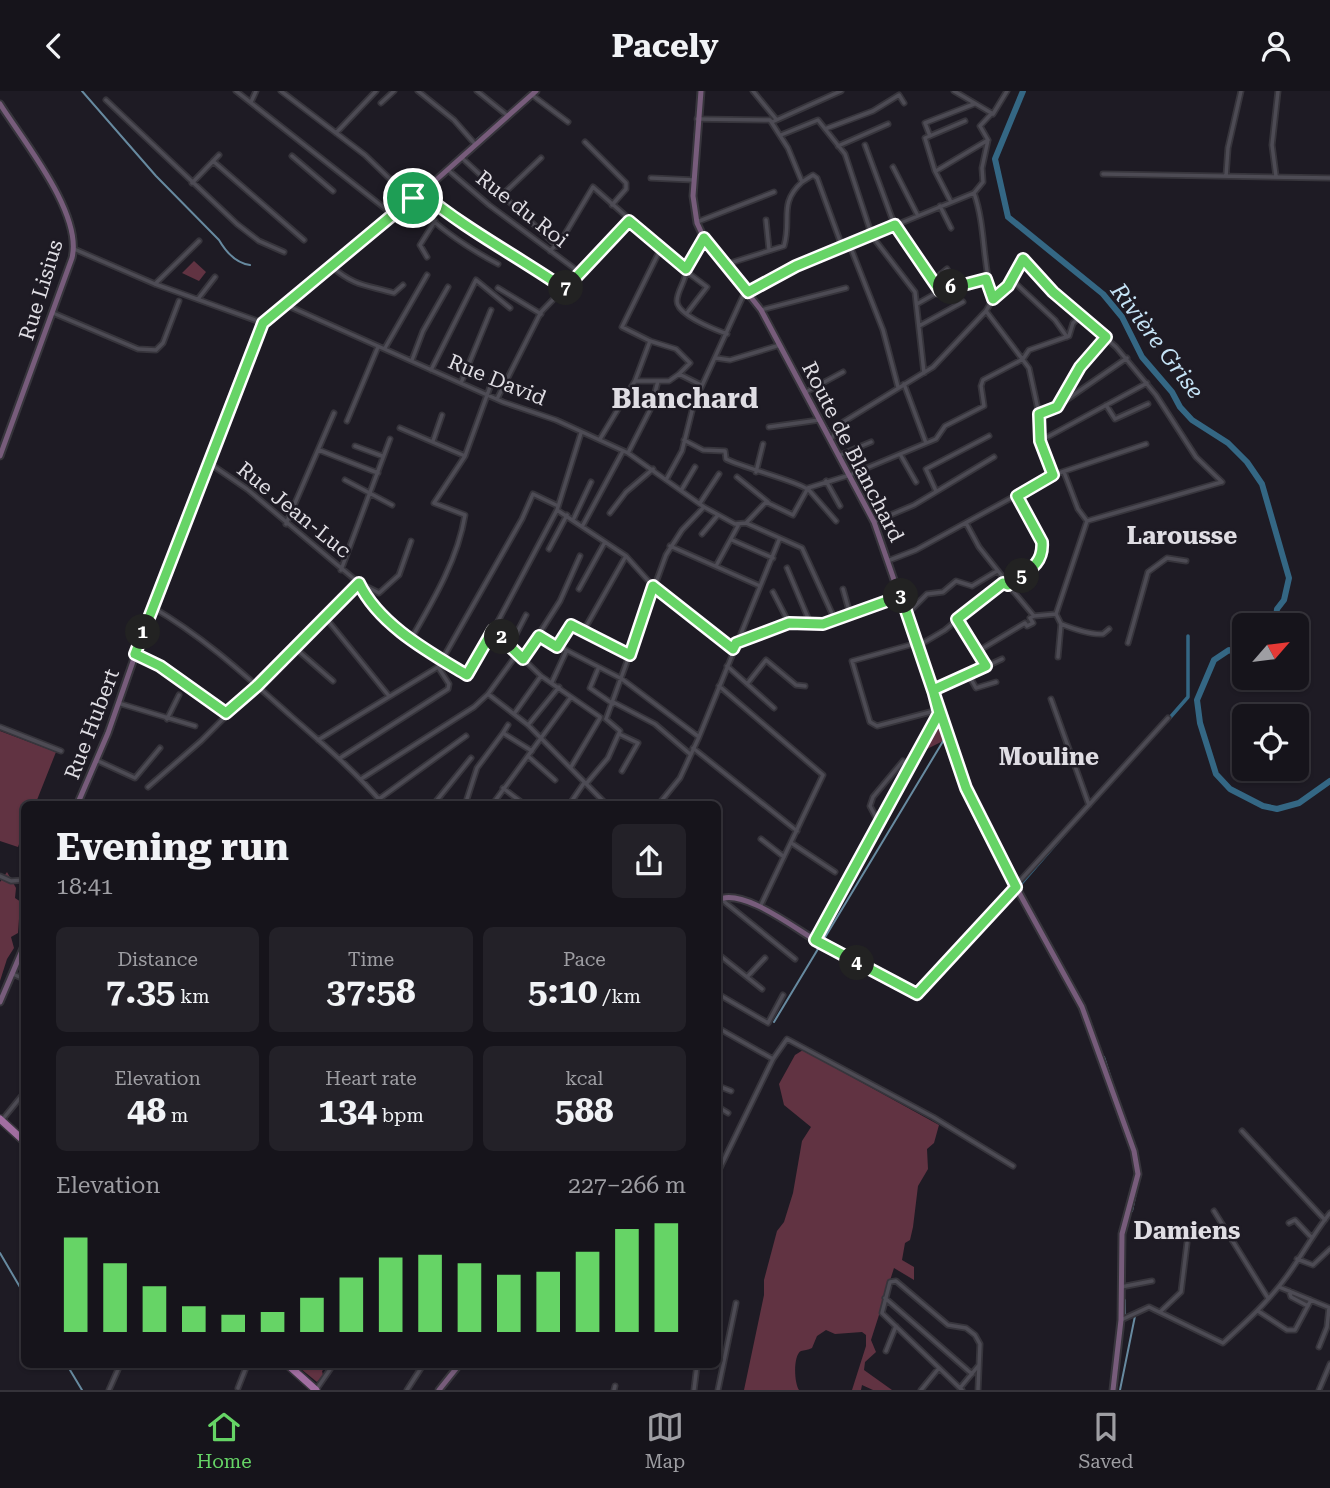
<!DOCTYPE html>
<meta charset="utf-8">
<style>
:root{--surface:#16141b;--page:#232128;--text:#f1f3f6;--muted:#9e9ea3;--line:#35333a;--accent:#66d466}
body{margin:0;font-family:"Roboto Serif",serif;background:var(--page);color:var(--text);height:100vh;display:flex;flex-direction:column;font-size:26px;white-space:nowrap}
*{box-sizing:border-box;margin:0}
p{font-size:23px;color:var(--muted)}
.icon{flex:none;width:38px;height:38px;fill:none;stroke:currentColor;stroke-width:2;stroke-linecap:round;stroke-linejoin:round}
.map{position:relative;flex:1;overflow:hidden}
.sheet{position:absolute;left:21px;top:710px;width:700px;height:567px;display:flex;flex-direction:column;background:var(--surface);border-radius:10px;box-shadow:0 2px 5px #0004,0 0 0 2px var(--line)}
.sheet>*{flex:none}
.needle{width:46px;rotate:62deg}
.fabs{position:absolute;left:1232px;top:522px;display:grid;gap:14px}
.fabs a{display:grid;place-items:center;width:77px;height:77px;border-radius:10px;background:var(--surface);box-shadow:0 2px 5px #0004,0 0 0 2px var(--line);font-size:35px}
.pin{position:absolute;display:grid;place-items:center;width:60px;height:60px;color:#fff;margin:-30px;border:4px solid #fff;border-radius:50%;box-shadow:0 2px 7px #0007}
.km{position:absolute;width:35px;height:35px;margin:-18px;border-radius:50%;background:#222;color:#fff;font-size:19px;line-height:35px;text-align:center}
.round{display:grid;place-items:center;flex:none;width:74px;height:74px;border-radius:10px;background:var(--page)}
.summary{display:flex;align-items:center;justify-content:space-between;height:119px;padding:0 35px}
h1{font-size:38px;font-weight:700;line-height:52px}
.metrics{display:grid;grid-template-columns:repeat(3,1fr);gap:10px;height:119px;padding:7px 35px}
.metrics div{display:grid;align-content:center;border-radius:10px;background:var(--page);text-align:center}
.metrics b{font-size:35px;font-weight:700}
.metrics small{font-size:19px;font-weight:400}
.metrics p{font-size:19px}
.chart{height:196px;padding:14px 35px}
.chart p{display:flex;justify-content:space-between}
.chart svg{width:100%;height:126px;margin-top:7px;stroke:var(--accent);stroke-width:6}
header{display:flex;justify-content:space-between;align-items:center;height:91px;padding:0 35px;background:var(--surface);font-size:32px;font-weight:700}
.menu{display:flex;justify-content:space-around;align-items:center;height:98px;border-top:2px solid var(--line);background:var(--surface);font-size:19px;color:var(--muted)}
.menu a{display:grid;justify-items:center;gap:4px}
.menu .selected{color:var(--accent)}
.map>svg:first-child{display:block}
.green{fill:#613342}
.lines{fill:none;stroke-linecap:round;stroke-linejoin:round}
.stream{stroke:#678aa0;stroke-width:2}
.canal{stroke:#346784;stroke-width:3.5}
.river{stroke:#346784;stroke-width:6}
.street-casing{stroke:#37353c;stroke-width:7}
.secondary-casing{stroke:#37353c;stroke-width:9}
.primary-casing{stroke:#37353c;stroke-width:10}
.street{stroke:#4d4b54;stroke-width:3.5}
.secondary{stroke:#775c7b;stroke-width:5}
.primary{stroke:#a16ea1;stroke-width:7}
.route-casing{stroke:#fff;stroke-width:14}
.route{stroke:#66d466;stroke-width:9}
.labels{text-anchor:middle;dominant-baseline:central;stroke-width:5;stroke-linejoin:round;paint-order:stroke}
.street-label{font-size:21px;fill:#dfdde3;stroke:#1e1b24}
.water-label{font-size:23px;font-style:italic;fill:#c5e3f6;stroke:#1e1b24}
.quarter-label{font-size:24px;font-weight:bold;fill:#dfdde3;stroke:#1e1b24}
.district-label{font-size:28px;font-weight:bold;fill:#dfdde3;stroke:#1e1b24}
</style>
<header><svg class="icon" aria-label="back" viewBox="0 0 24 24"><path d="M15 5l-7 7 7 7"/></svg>Pacely<svg class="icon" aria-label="person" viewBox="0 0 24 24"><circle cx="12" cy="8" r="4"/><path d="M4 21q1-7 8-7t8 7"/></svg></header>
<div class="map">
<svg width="1330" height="1299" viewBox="0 0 1330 1299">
<rect width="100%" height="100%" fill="#1e1b24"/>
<path class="green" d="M194,170L206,181L199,190L182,182Z
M937,632L943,650L921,661Z
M0,640L56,661L35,714H24V739L18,756L0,750Z
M7,781L16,797L15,807L24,813V822L19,828L18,842L11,846L14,857L7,868L0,890V791Z
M803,959L939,1034L934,1052L927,1058L928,1078L918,1095L913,1136L910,1149L905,1152L902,1169L914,1176V1189L894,1177L871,1249L876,1261L865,1271L864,1279L892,1299H873L862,1294L861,1299H852L866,1255V1244L862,1241L835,1243L826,1239L817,1245L812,1257C808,1259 804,1259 801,1260C793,1264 794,1292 799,1299H744L764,1204V1189L777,1140L784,1131L793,1102L802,1050L811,1036L784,1014L779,993L795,964Z
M296,1274H329L322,1280L323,1284L317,1291Z"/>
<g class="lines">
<path class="stream" d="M82,0L156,85L219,149C226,161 235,172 250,174
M476,49L502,27
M694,52L696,30
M818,321L831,343
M864,765L886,731
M774,931L945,647
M1104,966L1119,1012
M1137,1063L1140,1081
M1132,1120L1137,1097
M1125,1140L1128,1133
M0,1162L24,1203
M1125,1209V1223
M67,1274L82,1299
M1120,1299L1135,1225"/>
<path class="canal" d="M1167,630L1188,606V545
M1018,796L1065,742"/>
<path class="river" d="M1023,0L995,68L1008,126L1103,203L1122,226L1142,266L1172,301L1180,316L1192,329L1228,352L1247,371L1262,393L1289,487L1284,509L1277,518L1275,534
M1244,566L1229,559L1214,569L1197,609L1200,632L1216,683L1230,698L1263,715L1277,718L1299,712L1330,690"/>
<defs>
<path id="street" d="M236,0L392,123
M281,0L365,64L390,88H394C420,124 460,153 498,173
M418,0L454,29L475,53
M477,0L508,25
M753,0L776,28
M954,0L993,23L1007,0
M532,4L568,31
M106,9L237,133L259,150L284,161
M251,11L256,0
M381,12L394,0
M992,22L980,35L988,49L982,77L983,91L974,102C986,136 982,173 993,208L986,220L1029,277L1039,323L1040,350L1053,384
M697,28L770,29L788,57L802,91C778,113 792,128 784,155L727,173
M772,31L841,0
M825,38L873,20L899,4L904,12
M336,42L376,0
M781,44L818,29L845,63L872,145L915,201L924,282
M930,45L925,32L974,13
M585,51L626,92V98L612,114
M865,54L893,130L940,200L917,213
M838,55L888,33
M292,65L333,100
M461,66L557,155
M213,70L304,149
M893,76L917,123
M448,79L489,114L579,181
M936,80L988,49
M1103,83L1330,87
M1226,85L1228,57L1241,0
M1276,85L1272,54L1278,0
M651,87L694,89
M802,91L813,84L817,87L843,158
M192,92L219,64
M422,102C466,139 518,165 565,198
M501,105L541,67
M951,111L935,80L925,47L965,30
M940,115L951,137
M766,129L769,158
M697,131L774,101
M850,155L883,239L898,296
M74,158L155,193L263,232
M550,160L562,148L593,96L686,178L704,147
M427,166L420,154L435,130
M331,175C355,196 367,194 394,202L403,194
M686,178C687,189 677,199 677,210C677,224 716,239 727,243
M934,189L947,178
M1012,189L1055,229L1067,246
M155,193L199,150
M498,197L541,223
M940,200L986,188
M198,208L215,186
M993,208L1008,195L1023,168L1053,201L1116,256L1156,304L1196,366L1222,391
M286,214L503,311L556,329L628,362L704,416L735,433L746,432L766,411L793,424L808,397L850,384L936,348L945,335L984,315L981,295L983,289L1023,268L1029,259L1069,245L1073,232L1080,226
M761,219L846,197
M53,222L138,258L156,259L163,252L179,210
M687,222L707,196L687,181
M919,235L963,211
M650,250L676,258L690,272L679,283
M385,257L427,184
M716,267L730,269L780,254
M412,269L423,240L448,196
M431,279L476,189L510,217
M635,290H669L679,283L701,294
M461,292L491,219
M904,293L926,352
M806,301L843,281
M498,306L541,221L629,130
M1059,314L1127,267
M1106,314L1115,328L1148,313
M1039,323L1057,316L1080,276L1106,246
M347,330L378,256
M769,336L819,329
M400,337L465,365
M832,347L840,333L933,276L986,220
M600,348L635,290L650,250L622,236L661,157
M684,349L703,359L725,360L726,368C744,377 797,390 807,398
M433,350L442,324
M1040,350L1147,292
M355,355L382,365
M319,359L378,382
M628,362L651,317L658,290
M900,363L916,391
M840,364L871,351
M209,372L247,398L359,492L379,502L399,484L411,450
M756,381L763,353
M1064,381L1078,418L1087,430
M737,386L768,411
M345,389L392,414
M666,389L682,360L694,312L744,203L796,175L974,102
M826,390L840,415
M682,398L695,376
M808,398L836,430
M936,400L926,378L989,345
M700,412L719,383
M557,419L626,465L653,495L733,558
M610,422L626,401L653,378
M574,427L591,391
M874,431L914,414L994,366
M746,432L802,457L835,529
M966,432L979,456L1006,490
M286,433L334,322
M583,434L623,360
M702,443L718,424
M732,449L773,467
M670,455L760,495
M549,458L567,424
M890,469L916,459L1053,384L1146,353
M716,475L739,433
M787,477L811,534
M341,479L390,348
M359,492C376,528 417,555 451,573C458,577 462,582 470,583L557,419L581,342
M1008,494L1034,525L1056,523
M579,498L605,451
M843,498L850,523
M773,501L789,532
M152,516C204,546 247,586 291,625C324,654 356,681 384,714
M906,524L927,503L943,501L956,490L972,495L997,480
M325,526L389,605
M957,528L979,561
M1109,538L1103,543C1090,544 1074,538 1061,533L1056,523L1087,430L1222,391
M493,539L541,585L600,626
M584,539L626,465
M539,545L622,588L699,646
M411,548C433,510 458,468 465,424L434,412L465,365L494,285
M736,552L789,532L823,533L900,505
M917,552L852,570L870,631L877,635L938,619
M1128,552L1148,481L1167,467L1186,470
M511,553L526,524
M918,555L945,539L999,494L1004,491L1008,494C1024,481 1043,476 1042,451L1017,405
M557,556L571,534L629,564
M295,557L333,590
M135,563L160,575L226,622
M1058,566L1061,533
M523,568L560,510L580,465
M727,575L774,617
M987,575L1002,568
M598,578L590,597L613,613
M968,583L976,597L996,591
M552,591L566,561
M747,593L766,569L796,594L805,595
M719,595L823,684L760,816
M933,599L985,576L980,559L1025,532L1027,535L1033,532L1030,527L1034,525
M488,603L528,634L607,714
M1051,608L1089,714
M613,611L655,633L690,663
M118,612L195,635
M514,623L541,585
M167,628L179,604
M606,628L666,464L682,439L704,416
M528,634L559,596
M0,636L61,660
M503,642L508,634
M619,643L638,652L622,680
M318,649L438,576L522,428L533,403L556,414
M693,657L797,740
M529,666L555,689
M340,667L448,598L449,593L438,576
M96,669L135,687L160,657
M571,676L600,627
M361,688L474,616L488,603L517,563
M586,693L608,667L620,640L606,628
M148,696L201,650L359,492
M503,697L525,714
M379,708L466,645
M178,714H194
M433,714L471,667
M465,714L477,677L503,642L532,660
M492,714L571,606
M569,714L584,692
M658,714L680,687L699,646L779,449
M879,732L870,715L873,706L903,670L911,675
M761,748L784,766
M793,753L835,781
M0,785L11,790L24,789
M721,808L795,868
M815,849L917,903L1168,627
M718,863L762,898
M13,883L24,888
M747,886L765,867
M718,903L768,932L783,904
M718,937L773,968
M718,995L731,1000
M718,1016L728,1022
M2,1029L24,1002
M1242,1040L1325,1129
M718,1081L773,968L787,948L933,1026L1013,1075
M1214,1120L1268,1207
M1289,1132L1295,1129L1310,1145
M1297,1168L1313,1174L1330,1158
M1121,1196L1152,1190
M1279,1196L1330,1217
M1289,1200L1291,1206L1308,1215
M885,1207L972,1283
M1258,1220L1287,1239H1295L1311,1209
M1160,1221L1181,1201L1187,1152
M1121,1229L1149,1216L1223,1252C1246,1231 1269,1210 1287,1185C1303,1163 1313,1143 1330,1122
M1319,1256L1327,1236L1329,1217
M886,1260L896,1235
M238,1297L247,1274
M960,1297L979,1274
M109,1299L120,1274
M316,1299L333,1274
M407,1299L423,1274
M614,1299L615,1295
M694,1299L697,1274
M718,1299L736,1212
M921,1299L939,1277
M962,1299L882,1222L890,1191L896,1190L948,1234L966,1237L975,1244L980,1253L978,1299
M1319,1299L1330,1273"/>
<path id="secondary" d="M701,0L693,105L697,132L704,147L761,219L874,431L966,697L1016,796L1082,916L1134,1060L1138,1083L1122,1143L1121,1229L1113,1299
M0,13C24,51 83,123 72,167L0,365
M77,714L108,642L152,516L263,232L435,90L536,0
M718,809C741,796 793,836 815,849L939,622
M0,911L24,855
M439,1299L459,1274"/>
<path id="primary" d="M0,1028L24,1050
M288,1274L316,1299"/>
</defs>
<use href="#street" class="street-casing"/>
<use href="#secondary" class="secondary-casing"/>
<use href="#primary" class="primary-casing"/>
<use href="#street" class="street"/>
<use href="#secondary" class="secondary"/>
<use href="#primary" class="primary"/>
</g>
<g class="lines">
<defs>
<path id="route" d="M413,107L263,232L135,563L160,575L226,622L257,595L359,492C379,534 429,561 467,584L493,539L523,568L539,545L557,556L571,534L630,564L653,495L733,558L736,552L789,532L823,533L901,505L966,697L1016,796L917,903L815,849L939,622L933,599L986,575L957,528L1003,492L1008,494C1024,481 1044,476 1042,451L1017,405L1053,384L1040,350L1039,323L1057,316L1080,276L1106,246L1053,201L1023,168L1008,195L993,208L986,188L940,200L895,134L796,175L748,201L704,147L686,178L629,130L565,198C517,165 465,138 421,101L413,107"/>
</defs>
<use href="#route" class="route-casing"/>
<use href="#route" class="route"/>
</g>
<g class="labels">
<g class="street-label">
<text transform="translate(522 118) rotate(38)">Rue du Roi</text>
<text transform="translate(41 199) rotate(-73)">Rue Lisius</text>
<text transform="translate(497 289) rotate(22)">Rue David</text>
<text transform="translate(853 361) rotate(63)">Route de Blanchard</text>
<text transform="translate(294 419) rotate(39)">Rue Jean-Luc</text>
<text transform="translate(92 633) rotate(-69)">Rue Hubert</text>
</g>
<g class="water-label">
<text transform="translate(1157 250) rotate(53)">Rivière Grise</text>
</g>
<g class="quarter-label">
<text x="1182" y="445">Larousse</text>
<text x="1049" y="666">Mouline</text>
<text x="1187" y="1140">Damiens</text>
</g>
<g class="district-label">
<text x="685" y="307">Blanchard</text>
</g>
</g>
</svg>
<div class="fabs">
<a><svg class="needle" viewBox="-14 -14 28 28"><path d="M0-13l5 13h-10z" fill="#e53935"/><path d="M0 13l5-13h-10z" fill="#9e9ea3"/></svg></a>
<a><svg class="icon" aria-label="locate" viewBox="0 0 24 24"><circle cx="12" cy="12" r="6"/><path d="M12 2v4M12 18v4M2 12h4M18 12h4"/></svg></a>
</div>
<div class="pin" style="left:413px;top:107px;background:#1e9e55"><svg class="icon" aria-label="arrive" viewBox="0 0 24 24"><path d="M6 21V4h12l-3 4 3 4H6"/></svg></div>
<b class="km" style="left:143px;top:541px">1</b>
<b class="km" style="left:502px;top:546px">2</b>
<b class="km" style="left:901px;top:505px">3</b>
<b class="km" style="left:857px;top:872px">4</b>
<b class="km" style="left:1022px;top:485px">5</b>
<b class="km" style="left:951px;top:196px">6</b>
<b class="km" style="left:566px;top:197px">7</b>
<section class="sheet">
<div class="summary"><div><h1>Evening run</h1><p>18:41</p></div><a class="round"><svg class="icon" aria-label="share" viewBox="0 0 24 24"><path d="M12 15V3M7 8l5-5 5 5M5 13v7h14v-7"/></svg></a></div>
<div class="metrics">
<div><p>Distance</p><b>7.35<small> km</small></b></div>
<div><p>Time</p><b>37:58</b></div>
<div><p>Pace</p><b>5:10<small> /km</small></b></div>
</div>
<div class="metrics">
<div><p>Elevation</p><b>48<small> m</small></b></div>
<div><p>Heart rate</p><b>134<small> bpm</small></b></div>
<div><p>kcal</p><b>588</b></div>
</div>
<div class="chart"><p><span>Elevation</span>227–266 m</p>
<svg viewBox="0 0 160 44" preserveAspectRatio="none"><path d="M5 44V11M15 44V20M25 44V28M35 44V35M45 44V38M55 44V37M65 44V32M75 44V25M85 44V18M95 44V17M105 44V20M115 44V24M125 44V23M135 44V16M145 44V8M155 44V6"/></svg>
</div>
</section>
</div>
<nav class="menu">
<a class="selected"><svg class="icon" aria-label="home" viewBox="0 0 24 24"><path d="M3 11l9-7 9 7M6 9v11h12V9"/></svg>Home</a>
<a><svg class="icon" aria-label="map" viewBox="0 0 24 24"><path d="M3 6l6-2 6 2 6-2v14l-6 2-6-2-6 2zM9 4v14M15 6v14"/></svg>Map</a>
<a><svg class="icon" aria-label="saved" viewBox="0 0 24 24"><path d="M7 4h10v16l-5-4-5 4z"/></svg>Saved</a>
</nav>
